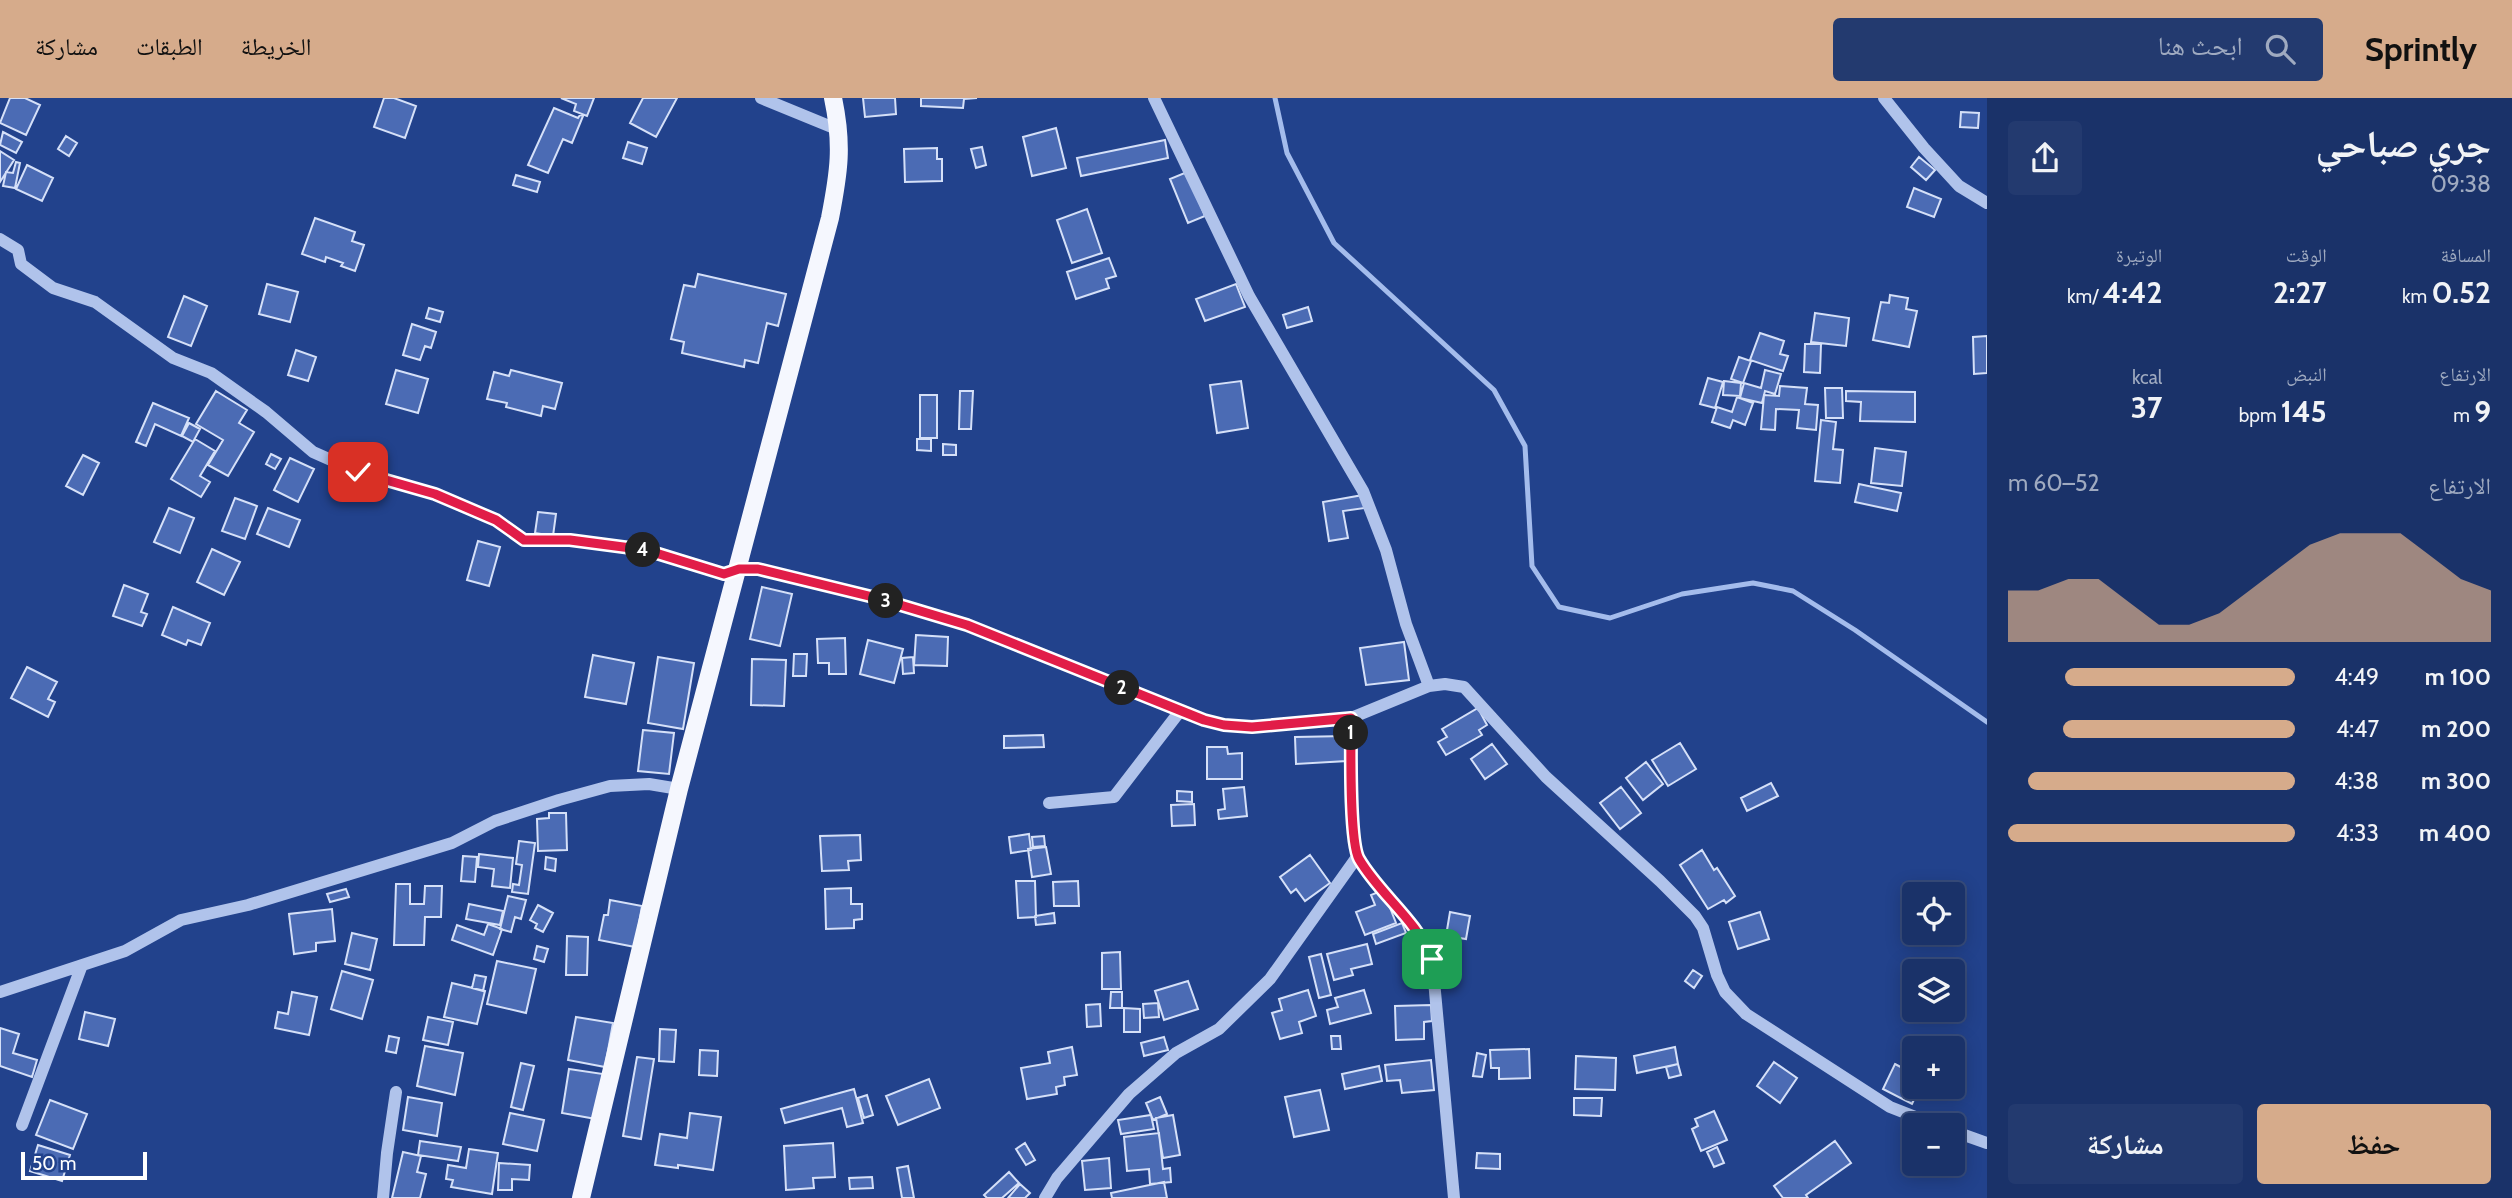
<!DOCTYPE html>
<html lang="ar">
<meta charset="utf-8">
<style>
:root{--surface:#1a3269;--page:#233a6f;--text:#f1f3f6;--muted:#9faac0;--line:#384d7d;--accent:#d6ab8b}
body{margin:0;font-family:Cabin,"Noto Naskh Arabic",sans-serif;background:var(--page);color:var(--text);direction:rtl;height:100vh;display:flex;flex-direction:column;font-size:26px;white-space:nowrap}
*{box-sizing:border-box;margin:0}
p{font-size:23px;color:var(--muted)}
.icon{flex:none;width:38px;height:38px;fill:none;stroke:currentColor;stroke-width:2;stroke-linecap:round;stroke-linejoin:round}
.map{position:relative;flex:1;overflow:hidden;direction:ltr}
.details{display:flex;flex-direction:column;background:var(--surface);width:525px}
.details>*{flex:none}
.buttons{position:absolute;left:1902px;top:784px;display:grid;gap:14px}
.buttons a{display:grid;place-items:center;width:63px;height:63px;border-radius:7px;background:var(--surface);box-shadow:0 4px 18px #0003,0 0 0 2px var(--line);font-size:35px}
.scale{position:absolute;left:21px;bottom:18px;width:126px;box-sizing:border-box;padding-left:7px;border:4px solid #fff;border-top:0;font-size:19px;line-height:24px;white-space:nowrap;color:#fff;-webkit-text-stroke:5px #22428c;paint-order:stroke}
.pin{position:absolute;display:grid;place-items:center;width:60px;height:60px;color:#fff;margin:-30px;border-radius:14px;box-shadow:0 4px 10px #0006}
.km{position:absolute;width:35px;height:35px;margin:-18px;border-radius:50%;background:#222;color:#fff;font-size:19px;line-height:35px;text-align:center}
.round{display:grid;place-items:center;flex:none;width:74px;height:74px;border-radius:7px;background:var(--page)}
.overview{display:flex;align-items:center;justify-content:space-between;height:119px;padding:0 21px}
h1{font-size:38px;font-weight:700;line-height:52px}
.stats{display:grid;grid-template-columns:repeat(3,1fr);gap:10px;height:119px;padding:7px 21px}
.stats div{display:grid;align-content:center}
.stats b{font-size:30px;font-weight:700}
.stats small{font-size:19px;font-weight:400}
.stats p{font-size:19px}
.chart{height:196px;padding:14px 21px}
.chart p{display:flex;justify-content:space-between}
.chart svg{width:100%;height:126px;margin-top:7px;fill:var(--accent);opacity:.7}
.action{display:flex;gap:14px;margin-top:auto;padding:14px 21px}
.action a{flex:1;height:80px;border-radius:7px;background:var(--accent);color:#111;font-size:28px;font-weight:700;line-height:80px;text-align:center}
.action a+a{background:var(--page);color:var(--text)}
ul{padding:0 21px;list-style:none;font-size:23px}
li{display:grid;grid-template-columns:112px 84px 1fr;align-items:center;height:52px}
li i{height:18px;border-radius:9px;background:var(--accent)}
header{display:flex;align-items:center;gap:42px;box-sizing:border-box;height:98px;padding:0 35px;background:var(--accent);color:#111}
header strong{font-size:33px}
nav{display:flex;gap:38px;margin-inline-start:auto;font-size:24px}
.search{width:490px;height:63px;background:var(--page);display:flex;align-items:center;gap:18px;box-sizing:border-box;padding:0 24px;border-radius:7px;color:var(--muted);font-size:26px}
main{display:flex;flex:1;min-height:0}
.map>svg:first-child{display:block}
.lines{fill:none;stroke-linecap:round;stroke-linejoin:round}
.stream{stroke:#a4bcec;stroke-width:5}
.building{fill:#4b6bb4;stroke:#d5e0f8;stroke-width:2}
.minor{stroke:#b0c3eb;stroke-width:12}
.major{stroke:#f5f7fe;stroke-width:18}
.route-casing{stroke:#fff;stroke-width:14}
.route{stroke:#e11d48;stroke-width:9}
</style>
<header>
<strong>Sprintly</strong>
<div class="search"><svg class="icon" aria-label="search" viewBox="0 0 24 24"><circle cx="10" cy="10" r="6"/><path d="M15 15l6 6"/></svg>ابحث هنا</div>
<nav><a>الخريطة</a><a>الطبقات</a><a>مشاركة</a></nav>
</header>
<main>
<section class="details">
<div class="overview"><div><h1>جري صباحي</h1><p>09:38</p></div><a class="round"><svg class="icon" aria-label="share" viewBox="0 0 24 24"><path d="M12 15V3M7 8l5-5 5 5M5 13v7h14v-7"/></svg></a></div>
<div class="stats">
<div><p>المسافة</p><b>0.52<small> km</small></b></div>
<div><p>الوقت</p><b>2:27</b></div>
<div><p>الوتيرة</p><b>4:42<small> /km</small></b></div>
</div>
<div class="stats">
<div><p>الارتفاع</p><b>9<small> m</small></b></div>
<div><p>النبض</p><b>145<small> bpm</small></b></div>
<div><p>kcal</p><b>37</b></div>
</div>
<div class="chart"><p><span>الارتفاع</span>52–60 m</p>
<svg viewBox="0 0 160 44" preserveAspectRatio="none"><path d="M0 44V26L10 26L20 22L30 22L40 30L50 38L60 38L70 34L80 26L90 18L100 10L110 6L120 6L130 6L140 14L150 22L160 26V44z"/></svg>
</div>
<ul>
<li><b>100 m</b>4:49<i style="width:80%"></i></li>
<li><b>200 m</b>4:47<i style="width:81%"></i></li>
<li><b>300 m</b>4:38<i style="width:93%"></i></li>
<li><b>400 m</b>4:33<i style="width:100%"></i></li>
</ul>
<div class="action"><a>حفظ</a><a>مشاركة</a></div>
</section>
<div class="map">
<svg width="1987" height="1100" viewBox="0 0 1987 1100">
<rect width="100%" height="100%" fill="#22428c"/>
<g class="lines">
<path class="stream" d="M1275,0L1287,55L1334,145L1494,292L1525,348L1532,468L1559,509L1610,520L1682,496L1753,485L1793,493L1855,532L1987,624"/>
</g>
<path class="building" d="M10,0H25L40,7L26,37L0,25Z
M384,0H394L416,8L405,40L374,29Z
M561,0H594L587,18L574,13L576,6Z
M643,0H677L656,39L630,25Z
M863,0H895L896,16L865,19Z
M921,0H977L964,1L963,10L921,8Z
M554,10L578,20L580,17L583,18L572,45L563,41L548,75L528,67Z
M1961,14L1979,15L1978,30L1960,29Z
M1056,30L1066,70L1032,78L1023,39Z
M3,34L22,44L16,55L0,47Z
M66,38L77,45L69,58L58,51Z
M1165,42L1168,60L1081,78L1077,60Z
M628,44L647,50L642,66L623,60Z
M982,49L986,67L976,70L971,51Z
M937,50V61H942V83L905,84L904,51Z
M0,53L14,62L0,84Z
M1919,59L1935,72L1926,82L1911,69Z
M16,64L20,65L15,90L3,88L6,74L13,75Z
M27,67L53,80L42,103L16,91Z
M1187,74L1205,118L1188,125L1170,81Z
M516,77L540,84L537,94L513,87Z
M1914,90L1941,101L1934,119L1907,109Z
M1087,111L1102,155L1072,165L1057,122Z
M315,120L355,134L352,143L364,147L355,173L341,168L343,165L326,159L325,164L302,156Z
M1109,160L1116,178L1106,181L1109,190L1076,201L1067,174Z
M698,176L786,196L778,228L767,225L758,265L745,262L744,269L682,255L684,244L671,241L684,187L695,189Z
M267,186L298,194L290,224L259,216Z
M1236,186L1245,209L1205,223L1196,201Z
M1890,197L1908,200L1906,211L1917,213L1909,249L1873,242L1881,204L1889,205Z
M184,198L207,208L191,248L168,239Z
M1308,209L1312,223L1287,230L1283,217Z
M429,210L443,214L440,224L426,220Z
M1815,215L1849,220L1846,248L1811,244Z
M412,226L436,234L431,250L425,248L420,262L403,257Z
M1760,235L1784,243L1780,256L1788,258L1783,273L1750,262Z
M1987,238V275L1974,276L1973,239Z
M1805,246H1821L1820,275L1804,274Z
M296,252L316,259L308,283L288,277Z
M1739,259L1751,263L1743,285L1731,281Z
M396,272L428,281L418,315L386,306Z
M511,272L562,285L555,311L543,308L541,318L506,309L507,305L487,301L494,274L509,278Z
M1765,272L1781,276L1775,296L1765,293L1762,305L1740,300L1744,285L1761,290Z
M1708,280L1723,284L1715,310L1700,306Z
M1241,283L1248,330L1217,335L1210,287Z
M1724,283L1741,285L1740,298L1723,297Z
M1780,288L1807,290L1805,306L1818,307L1816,332L1797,330L1799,312L1776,311L1775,332L1761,331L1764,297L1779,298Z
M1825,290H1842L1843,320H1826Z
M216,293L247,312L239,325L254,334L228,378L208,367L223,342L196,326Z
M960,293H973L971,331H959Z
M1846,293L1915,294V324L1860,323L1861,304L1846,303Z
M920,297H937V340H920Z
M1737,299L1753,305L1745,327L1733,322L1730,330L1712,324L1717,309L1732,314Z
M153,305L189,320L181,338L155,326L146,348L136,344Z
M1821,322L1836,324L1833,351L1843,352L1840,385L1815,383Z
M189,325L200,331L193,344L182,338Z
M195,341L215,353L200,378L210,384L201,399L171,381Z
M917,341H931V353L917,352Z
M943,346L956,347V357H943Z
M1875,350L1906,354L1902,388L1871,385Z
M271,356L281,361L275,371L266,366Z
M83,357L99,365L83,397L66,388Z
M290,360L314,371L298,404L274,392Z
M1859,386L1901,395L1897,413L1855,404Z
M1363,397L1365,410L1343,413L1348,440L1329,443L1323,404Z
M235,400L257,408L245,441L222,433Z
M169,410L194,420L180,455L154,444Z
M268,410L300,422L289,449L257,436Z
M538,414L556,416L553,438L535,435Z
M478,443L500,449L489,488L467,482Z
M212,451L240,464L224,497L197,484Z
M124,487L148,496L141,514L147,516L142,528L113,518Z
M762,489L792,496L780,548L750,541Z
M173,509L210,525L201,547L188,542L186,547L162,537Z
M916,537L948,539L947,568L914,567Z
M845,540L846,576H829V565H818L817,541Z
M868,542L903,551L894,585L860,576Z
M1404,544L1409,582L1366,587L1360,550Z
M794,556H807L806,578H793Z
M593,557L634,565L626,606L585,599Z
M658,559L694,565L683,631L648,625Z
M913,559L914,575L903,576L902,560Z
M752,561L786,562L784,608L751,607Z
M27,569L57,584L48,601L55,604L48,619L11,600Z
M1478,610L1487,627L1479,632L1482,637L1446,657L1438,644L1447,639L1442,631Z
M643,632L674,635L669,676L638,673Z
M1043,637L1044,649L1004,650V638Z
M1346,638L1347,663L1296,666L1295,639Z
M1680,645L1696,671L1668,688L1652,662Z
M1492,646L1507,666L1485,681L1471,661Z
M1207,649H1227L1228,656L1242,655V681H1207Z
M1646,664L1663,686L1643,702L1626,680Z
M1771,685L1778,698L1747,713L1741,700Z
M1244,689L1247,718L1219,721L1218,712L1225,711L1223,691Z
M1621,689L1641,715L1620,731L1600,705Z
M1177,693L1192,694V704L1177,703Z
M1194,706L1195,727L1172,728L1171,707Z
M549,715H566L567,752L538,753L537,721L549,720Z
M1029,736L1031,752L1011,755L1009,739Z
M860,737L861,762L848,763L849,772L822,773L820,738Z
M1044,738L1045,748L1033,749L1032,739Z
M519,743L535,745L528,796L512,794L513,786L519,787L522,767L516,766Z
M1046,749L1051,776L1032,779L1028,751Z
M1702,752L1714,772L1717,770L1735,798L1726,805L1724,802L1708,811L1680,767Z
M479,756L513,760L510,790L492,788L494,771L478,769Z
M1310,757L1330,785L1305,803L1296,791L1291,795L1280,779Z
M463,758L477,759L475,784L461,783Z
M546,759L556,761L555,773L545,771Z
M1016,783H1035L1036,819L1018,820Z
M1078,783L1079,808H1054L1053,784Z
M396,786H410V806H424L425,788H442L441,819H425L424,847H394Z
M851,790V806H862V821L854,822V830L826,831L825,791Z
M346,791L349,799L330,804L327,796Z
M1383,792L1396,825L1365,837L1356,814L1375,807L1371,797Z
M508,798L526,802L521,821L515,819L511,834L500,831Z
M610,802L642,808L635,849L599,842L604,817H608Z
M469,806L503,813L500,827L466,821Z
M538,807L553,815L543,834L535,830L537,826L530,822Z
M332,811L335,843L316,845V853L294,856L289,816Z
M1450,814L1470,818L1466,841L1446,838Z
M1760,814L1769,841L1738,851L1729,824Z
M1054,815L1055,825L1036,827L1035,818Z
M1402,825L1406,835L1376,846L1373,836Z
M488,826L502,831L493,857L452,842L457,827L484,837Z
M352,835L377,841L370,872L345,866Z
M567,838L588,839L587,877H566Z
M1367,846L1372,866L1351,871L1353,877L1334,882L1327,856Z
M537,848L548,851L544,864L534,861Z
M1120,854L1121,891H1102V855Z
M1321,856L1331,897L1319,900L1309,859Z
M497,863L536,871L526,915L487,906Z
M1693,872L1702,878L1694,890L1685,883Z
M342,873L373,882L362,921L331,911Z
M475,877L486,879L483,893L472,890Z
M1188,883L1198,911L1164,922L1155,893Z
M452,885L485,893L477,926L444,919Z
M1308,892L1316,918L1299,924L1302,935L1280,941L1272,915L1282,912L1279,901Z
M1364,892L1371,915L1330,926L1327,912L1338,909L1335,900Z
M292,894L317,899L309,937L275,930L278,914L288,916Z
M1111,894H1122V910H1110Z
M1158,905L1159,919L1144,920L1143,906Z
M1100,906L1101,928L1087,929L1086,907Z
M1431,907L1432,923L1424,924V941L1396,942L1395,908Z
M1124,910L1140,911V934H1124Z
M85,914L115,921L108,948L79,941Z
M428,919L453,924L448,947L423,942Z
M576,919L613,925L605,969L568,962Z
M0,930L19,936L13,955L37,962L32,979L0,968Z
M660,931L676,932L674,964L659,963Z
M389,938L399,940L396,955L386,953Z
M1331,938H1340L1341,951H1332Z
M1164,939L1168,952L1144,958L1141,945Z
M425,948L463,955L455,997L417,988Z
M1072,949L1077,977L1064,979L1065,987L1056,989L1057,996L1027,1001L1021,970L1050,965L1048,954Z
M1675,949L1678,966L1637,975L1634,958Z
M1529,951L1530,980L1499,981V970H1491L1490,952Z
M700,952L718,953L717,978L699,977Z
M1477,955L1486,957L1482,979L1473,978Z
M1576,958L1616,960L1615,992L1575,991Z
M637,959L654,961L641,1041L623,1038Z
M1431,962L1434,992L1402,995L1400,982L1387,983L1385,967Z
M1774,964L1797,980L1780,1005L1757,988Z
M521,965L534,968L523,1012L511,1009Z
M1678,966L1681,977L1669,980L1666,969Z
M1895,966L1914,976V989H1920L1912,1006L1883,991Z
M1379,968L1382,983L1345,991L1342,976Z
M569,971L603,976L596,1021L562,1015Z
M929,981L940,1010L898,1027L886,998Z
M854,991L863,1025L847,1029L842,1010L785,1025L781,1011Z
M1320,992L1329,1032L1294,1039L1285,999Z
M867,997L873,1017L864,1020L858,1000Z
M408,999L442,1005L437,1038L403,1032Z
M1160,999L1167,1016L1153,1022L1146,1005Z
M1574,1000H1602L1601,1018L1574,1017Z
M50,1002L87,1016L73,1051L36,1037Z
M1714,1013L1727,1042L1701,1053L1692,1031L1698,1028L1695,1021Z
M510,1015L544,1022L537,1053L503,1046Z
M690,1015L721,1019L713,1072L678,1067V1070L655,1067L660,1036L687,1040Z
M1151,1017L1154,1031L1121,1036L1118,1022Z
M1173,1017L1180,1057L1163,1060L1156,1020Z
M1159,1035L1163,1071L1170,1070L1171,1084L1150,1086L1149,1071L1127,1073L1124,1039Z
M420,1043L461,1049L458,1063L418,1057Z
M1835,1043L1851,1065L1806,1097L1808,1100H1783L1774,1088Z
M833,1045L835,1079L813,1080L814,1090L786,1092L784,1048Z
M1025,1045L1035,1062L1026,1067L1016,1051Z
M38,1047L70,1057L62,1083L30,1073Z
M1717,1049L1724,1065L1714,1069L1707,1054Z
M469,1051L498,1055L492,1096L451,1089L453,1082L446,1081L448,1067L466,1070Z
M403,1054L421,1058L417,1074L426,1076L420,1100H392Z
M1477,1055L1500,1056V1071L1476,1070Z
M1109,1060L1111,1090L1085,1092L1082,1063Z
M499,1065L530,1067L529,1082L512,1081V1092H498Z
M908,1068L914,1100H902L897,1070Z
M1009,1074L1019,1085L1002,1100H987L984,1097Z
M872,1079L873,1090L850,1091L849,1080Z
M1164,1084L1167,1100H1112L1111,1095Z
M1020,1086L1030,1095L1025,1100H1008Z"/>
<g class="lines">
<path class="minor" d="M761,0L839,32
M1154,0L1249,198L1363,393L1386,452L1406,526L1429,588L1445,586L1464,589L1546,679L1660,783L1695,818L1703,830L1717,877L1725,894L1746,916L1890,1009L1936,1027
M1884,0L1924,50L1959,88L1987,105
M0,141L18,152L21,166L53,190L95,204L173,260L211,275L266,314L313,354L358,374L435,396L496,422L524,442H570L646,452L724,476L739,471H758L877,500L967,527L1204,622L1224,627L1252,629L1351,620
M1429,588L1351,620C1351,646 1349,743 1359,761C1380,797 1416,821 1432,861L1454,1100
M1049,705L1114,699L1180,613
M0,894L125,853L181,822L248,807L452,745L495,723L559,702L610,688L649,686L679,691
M22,1027L82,867
M1953,1033L1987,1045
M383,1100L387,1055L396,994
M1045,1100L1057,1080L1129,996L1176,955L1219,931L1270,881L1357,759"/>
<path class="major" d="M581,1100L679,691L830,120C839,74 843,47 833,0"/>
</g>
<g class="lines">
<defs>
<path id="route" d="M358,374L435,396L496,422L524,442H570L646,452L724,476L739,471H758L877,500L967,527L1204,622L1224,627L1252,629L1351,620C1351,647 1349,743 1359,761C1380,797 1416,821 1432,861"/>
</defs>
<use href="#route" class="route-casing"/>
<use href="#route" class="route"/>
</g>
</svg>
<div class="buttons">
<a><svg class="icon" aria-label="locate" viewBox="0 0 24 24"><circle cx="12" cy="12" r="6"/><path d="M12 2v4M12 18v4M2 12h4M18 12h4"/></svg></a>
<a><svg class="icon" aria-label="layers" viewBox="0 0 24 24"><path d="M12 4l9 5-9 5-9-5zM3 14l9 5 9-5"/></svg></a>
<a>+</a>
<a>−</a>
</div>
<div class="scale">50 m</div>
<div class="pin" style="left:1432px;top:861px;background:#1e9e55"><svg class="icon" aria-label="arrive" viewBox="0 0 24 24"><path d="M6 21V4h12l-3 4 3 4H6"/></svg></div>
<div class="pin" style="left:358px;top:374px;background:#d93025"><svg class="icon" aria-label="check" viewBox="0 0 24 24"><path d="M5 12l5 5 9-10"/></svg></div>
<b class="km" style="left:1351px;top:635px">1</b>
<b class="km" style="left:1122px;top:590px">2</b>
<b class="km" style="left:886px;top:503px">3</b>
<b class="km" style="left:643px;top:452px">4</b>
</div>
</main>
